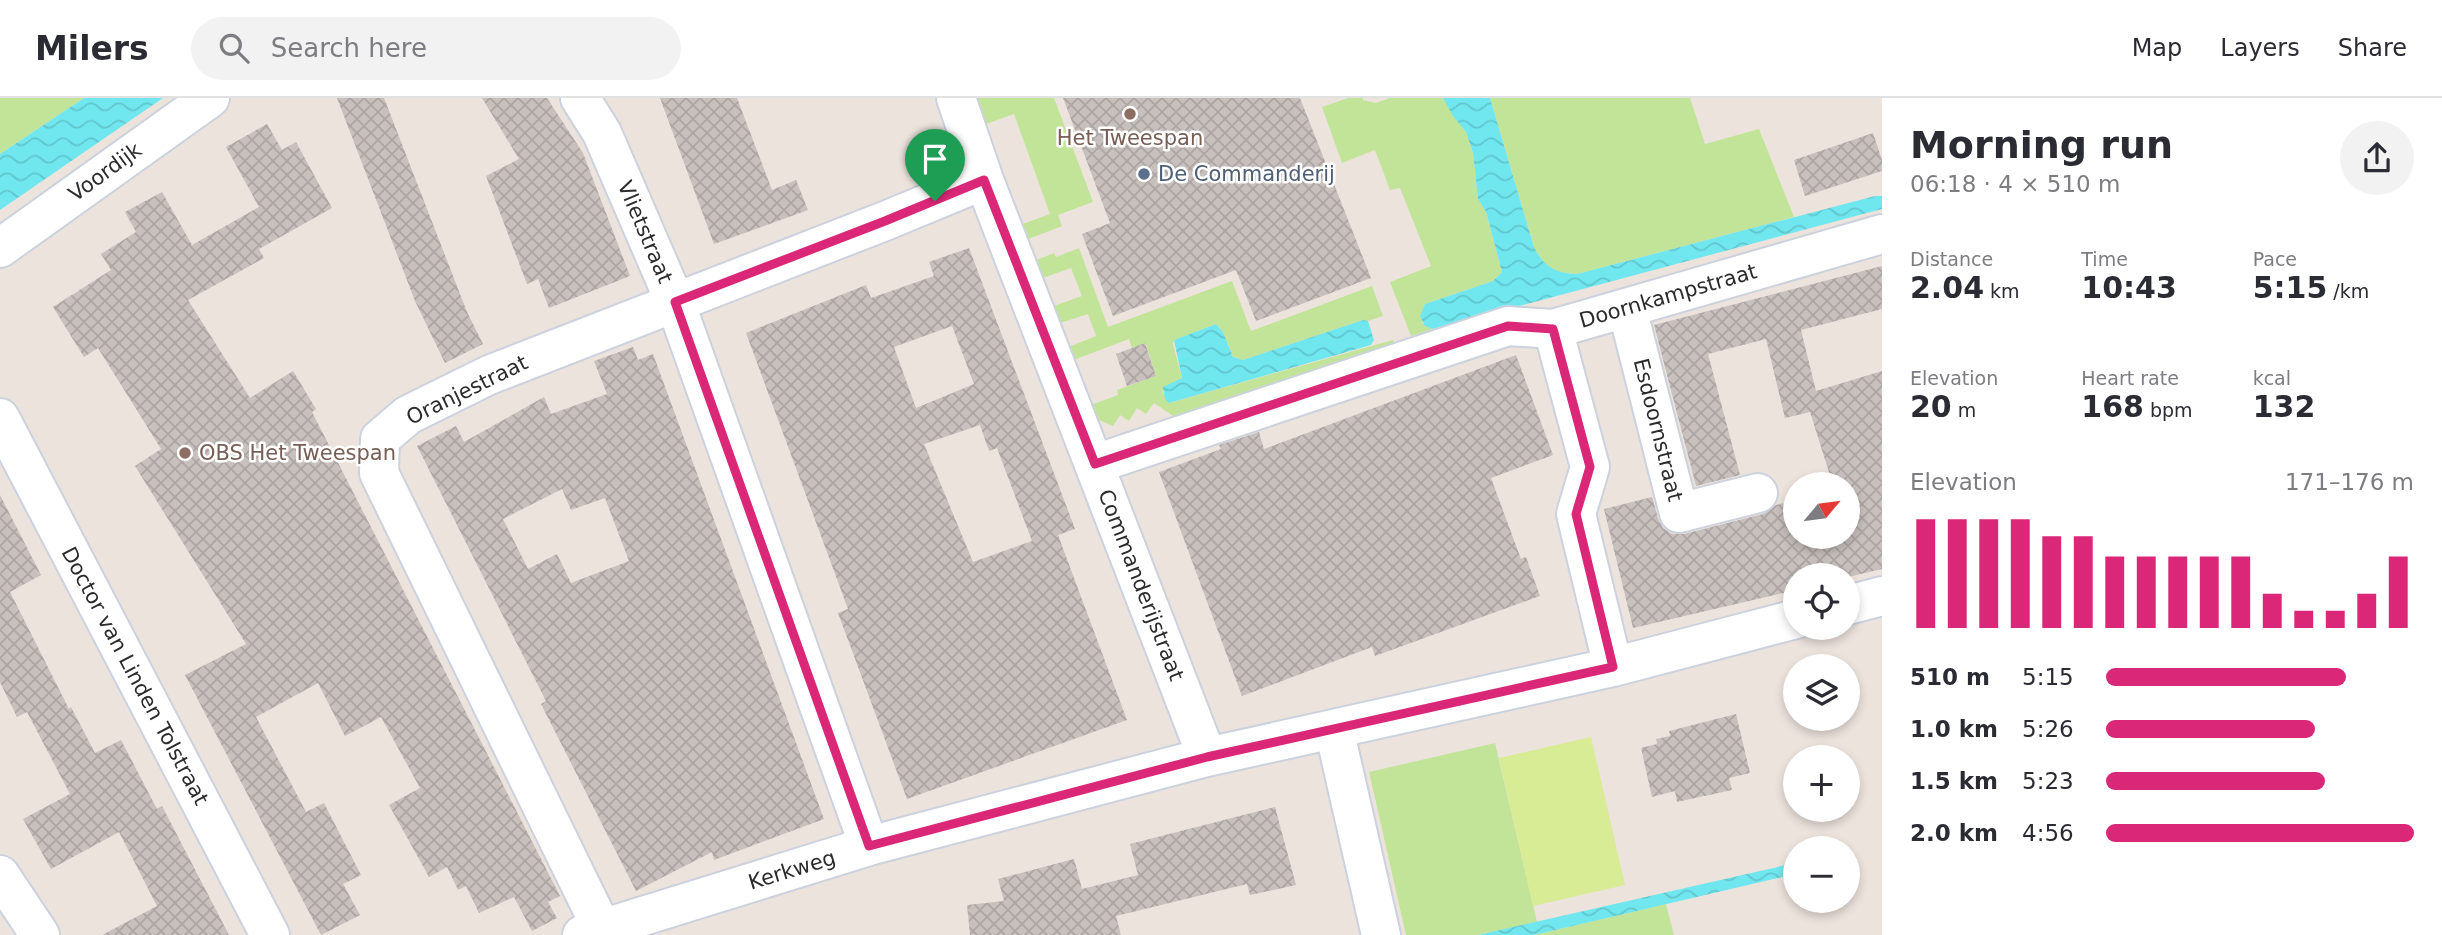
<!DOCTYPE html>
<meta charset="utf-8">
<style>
:root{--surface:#fff;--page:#f2f2f3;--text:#2b2b33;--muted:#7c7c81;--line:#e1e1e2;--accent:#db2777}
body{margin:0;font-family:"DejaVu Sans",sans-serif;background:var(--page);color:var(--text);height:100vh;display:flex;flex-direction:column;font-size:26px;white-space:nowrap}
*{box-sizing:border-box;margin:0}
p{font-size:23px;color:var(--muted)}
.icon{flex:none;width:38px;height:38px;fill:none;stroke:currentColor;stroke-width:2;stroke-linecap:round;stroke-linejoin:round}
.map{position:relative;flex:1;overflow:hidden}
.drawer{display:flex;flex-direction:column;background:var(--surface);width:560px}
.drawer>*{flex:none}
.needle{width:46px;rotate:61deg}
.fabs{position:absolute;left:1783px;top:374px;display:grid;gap:14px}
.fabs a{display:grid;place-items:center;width:77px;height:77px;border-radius:50%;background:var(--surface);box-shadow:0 4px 10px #0003;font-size:35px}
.pin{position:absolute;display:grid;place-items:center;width:60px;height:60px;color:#fff;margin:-72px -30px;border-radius:50% 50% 50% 0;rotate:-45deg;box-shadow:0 0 7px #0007}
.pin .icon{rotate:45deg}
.round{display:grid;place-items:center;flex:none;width:74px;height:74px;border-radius:37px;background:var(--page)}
.overview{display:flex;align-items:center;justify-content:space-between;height:119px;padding:0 28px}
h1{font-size:38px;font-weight:700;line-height:52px}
.stats{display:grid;grid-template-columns:repeat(3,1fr);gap:10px;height:119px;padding:7px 28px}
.stats div{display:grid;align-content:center}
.stats b{font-size:30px;font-weight:700}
.stats small{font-size:19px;font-weight:400}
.stats p{font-size:19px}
.chart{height:196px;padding:14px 28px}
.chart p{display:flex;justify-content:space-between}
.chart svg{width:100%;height:126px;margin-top:7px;stroke:var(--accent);stroke-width:6}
ul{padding:0 28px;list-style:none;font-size:23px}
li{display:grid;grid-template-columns:112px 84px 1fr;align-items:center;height:52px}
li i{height:18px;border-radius:9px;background:var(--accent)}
header{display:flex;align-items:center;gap:42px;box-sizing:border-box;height:98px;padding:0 35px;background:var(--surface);border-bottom:2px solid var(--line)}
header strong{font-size:33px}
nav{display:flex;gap:38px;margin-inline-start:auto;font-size:24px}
.search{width:490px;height:63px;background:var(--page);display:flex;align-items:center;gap:18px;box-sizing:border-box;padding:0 24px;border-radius:38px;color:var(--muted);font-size:26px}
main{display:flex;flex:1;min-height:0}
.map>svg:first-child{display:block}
.green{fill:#c2e499}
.pitch{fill:#d8eb95}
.water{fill:url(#water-waves)}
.building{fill:url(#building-cross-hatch);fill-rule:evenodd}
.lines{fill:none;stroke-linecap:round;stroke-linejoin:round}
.minor-casing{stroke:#cbd2dd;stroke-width:42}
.minor{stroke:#fff;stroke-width:38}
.route-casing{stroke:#fff;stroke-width:14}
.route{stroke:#db2777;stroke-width:9}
.education-dot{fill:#8d6e63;stroke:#fff;stroke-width:2.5}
.service-dot{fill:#5c6f8a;stroke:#fff;stroke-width:2.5}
.labels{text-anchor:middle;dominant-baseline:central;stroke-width:5;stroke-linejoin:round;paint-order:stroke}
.education-label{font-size:21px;fill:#785e54;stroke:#fff}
.street-label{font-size:21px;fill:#2b2b2b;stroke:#fff}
.service-label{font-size:21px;fill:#4e5e75;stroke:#fff;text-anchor:start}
</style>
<header>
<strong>Milers</strong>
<div class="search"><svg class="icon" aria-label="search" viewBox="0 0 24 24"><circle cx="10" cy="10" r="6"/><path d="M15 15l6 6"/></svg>Search here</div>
<nav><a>Map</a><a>Layers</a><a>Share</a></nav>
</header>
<main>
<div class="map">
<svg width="1882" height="837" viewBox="0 0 1882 837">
<defs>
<pattern id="water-waves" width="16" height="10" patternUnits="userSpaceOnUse" patternTransform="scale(1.75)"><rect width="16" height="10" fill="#70e7ef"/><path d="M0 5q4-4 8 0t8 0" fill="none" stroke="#61c6cd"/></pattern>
<pattern id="building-cross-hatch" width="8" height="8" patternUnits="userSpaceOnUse" patternTransform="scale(1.75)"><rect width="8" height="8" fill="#c8c0bd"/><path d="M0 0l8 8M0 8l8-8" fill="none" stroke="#aca5a3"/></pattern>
</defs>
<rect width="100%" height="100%" fill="#ede3dd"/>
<path class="green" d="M0,0H84L0,56Z
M974,0H1054L1093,104L1058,117L1062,128L1026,142L1020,127L1050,116L1014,16L983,27Z
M1348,0H1363V2L1376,5L1390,0H1443L1466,34L1473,55L1478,101L1486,114L1502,174L1493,183L1425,206L1422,225L1433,231L1411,238L1390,184L1431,168L1400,90L1390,92L1375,52L1342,65L1322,9Z
M1490,0H1690L1705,46L1759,31L1794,119L1577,176C1554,175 1544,169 1534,149Z
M1079,150L1108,229L1232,183L1251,233L1372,188L1383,218L1368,223L1363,222L1243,262L1233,259L1223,234L1216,226L1174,242L1173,246L1182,280L1162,293L1169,305L1393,242L1397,255L1185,326L1154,305L1146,316L1137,310L1129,323L1120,317L1113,328L1092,319L1088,308L1118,297L1117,292L1156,278L1146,246L1132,250L1129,241L1071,263L1066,250L1096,238L1088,216L1057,226L1051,209L1082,198L1071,170L1040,181L1034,163L1054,155L1056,159Z
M1495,645L1537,824L1478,837H1406L1369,674Z
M1666,806L1674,837H1534Z"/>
<path class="pitch" d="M1591,639L1625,787L1533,808L1499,660Z"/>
<path class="water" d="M84,0H163L0,112V56Z
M1443,0H1490L1534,149C1544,169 1555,175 1577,176L1875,98H1882V111L1433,231L1425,228L1420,218L1425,206L1493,183L1502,174L1486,114L1478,101L1473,55L1466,34L1453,18Z
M1363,222L1368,223L1374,242L1371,247L1169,305L1165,301L1163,289L1182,280L1174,242L1216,226L1223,234L1233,259L1243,262Z
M1795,765V776L1534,837H1478Z"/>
<path class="building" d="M337,0H384L467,214L483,246L445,265L415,203Z
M482,0H547L583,55L630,178L549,210L538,181L527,186L486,78L519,61Z
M660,0H737L772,92L796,82L808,112L714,146Z
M1063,0H1300L1371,180L1256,223L1236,172L1113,218L1082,136L1110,125Z
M267,26L282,52L296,44L332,110L259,151L264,160L188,202L250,300L293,273L316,311L312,314L560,798L548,804L557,820L532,833L514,799L479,815L466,788L458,792L447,769L429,779L389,707L420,690L381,619L345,638L318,585L256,619L306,714L324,705L361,777L343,786L360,817L321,837L185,577L246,546L135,368L161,351L98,250L84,259L53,209L111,172L101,156L136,134L125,114L162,94L192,147L259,109L226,49Z
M1873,35L1882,62V73L1805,98L1794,62Z
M969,150L1075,431L1058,437L1127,622L907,701L838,515L848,511L746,235L866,187L871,200L934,178L929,164ZM952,228L974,286L916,310L894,249ZM980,327L989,353L997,350L1032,443L973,464L924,346Z
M1882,168V211L1801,232L1816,293L1882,273V471L1848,479L1796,478V492L1633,530L1604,411L1652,399L1658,420L1663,430L1672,436H1684L1763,416L1776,407L1796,402V439H1848V387H1833L1810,314L1785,320L1766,241L1708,256L1740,377L1696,388L1654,227Z
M1145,245L1156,278L1127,288L1116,256Z
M633,249L638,262L653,256L824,721L714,762L712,754L636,793L541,606L546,603L417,348L456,328L464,344L544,299L551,316L607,296L594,263ZM562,391L571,412L605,400L629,463L571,485L557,456L528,471L503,421Z
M1516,257L1553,357L1491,380L1521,461L1526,459L1540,498L1375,558L1372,549L1242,598L1159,374L1221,351L1219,347L1259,334L1264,351Z
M0,397L41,477L10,494L69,611L71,609L95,655L121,642L157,711L162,708L229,837H102L157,808L119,734L51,771L23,721L70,696L27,614L17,619L0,584Z
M1736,616L1750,675L1729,680L1732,692L1677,704L1675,693L1652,699L1641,650L1657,646L1656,641L1670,638L1669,633Z
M1275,709L1296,787L1250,797L1247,786L1116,818L1121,837H970L967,807L1004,803L998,781L1074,761L1082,791L1138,777L1130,746Z"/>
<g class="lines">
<defs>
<path id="minor" d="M580,0L602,35L675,204L869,748
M956,0L984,82L1207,659
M0,150L210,0
M1627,210L1679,415L1758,395
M1553,231L1590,369L1576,416L1613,569
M0,320L270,837
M1095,366L1508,228L1553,231L1882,136
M1848,507L1882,498
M1334,631L1381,837
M0,777L40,837
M602,831L379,375L380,341L408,317L489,277L885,123L984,82
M582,837L869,748L1207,659L1613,569L1796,521"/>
</defs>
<use href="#minor" class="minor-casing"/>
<use href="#minor" class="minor"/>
</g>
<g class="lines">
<defs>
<path id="route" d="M984,82L1095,366L1508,228L1553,231L1590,369L1576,416L1613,569L1207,659L869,748L675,204L885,123Z"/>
</defs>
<use href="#route" class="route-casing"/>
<use href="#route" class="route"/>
</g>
<g class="education-dot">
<circle cx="1130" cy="16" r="7"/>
<circle cx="185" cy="355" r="7"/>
</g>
<circle class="service-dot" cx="1144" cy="76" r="7"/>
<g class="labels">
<g class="education-label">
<text x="1130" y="40">Het Tweespan</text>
<text x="199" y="355" text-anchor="start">OBS Het Tweespan</text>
</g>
<g class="street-label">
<text transform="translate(105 74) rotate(-36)">Voordijk</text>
<text transform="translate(645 134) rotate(67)">Vlietstraat</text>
<text transform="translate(1668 198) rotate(-16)">Doornkampstraat</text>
<text transform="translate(467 292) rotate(-26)">Oranjestraat</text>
<text transform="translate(1658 332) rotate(76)">Esdoornstraat</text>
<text transform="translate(1141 487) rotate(69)">Commanderijstraat</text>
<text transform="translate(135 578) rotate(62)">Doctor van Linden Tolstraat</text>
<text transform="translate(792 772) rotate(-17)">Kerkweg</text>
</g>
<g class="service-label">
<text x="1158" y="76">De Commanderij</text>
</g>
</g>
</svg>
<div class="fabs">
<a><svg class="needle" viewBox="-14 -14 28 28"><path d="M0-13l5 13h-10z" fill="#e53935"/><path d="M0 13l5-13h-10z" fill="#7c7c81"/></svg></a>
<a><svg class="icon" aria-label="locate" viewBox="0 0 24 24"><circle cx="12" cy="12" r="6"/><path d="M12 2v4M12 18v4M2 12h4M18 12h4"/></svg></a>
<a><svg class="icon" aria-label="layers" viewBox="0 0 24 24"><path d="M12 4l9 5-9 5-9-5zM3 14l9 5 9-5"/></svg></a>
<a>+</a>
<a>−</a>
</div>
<div class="pin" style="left:935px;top:103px;background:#1e9e55"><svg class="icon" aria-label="arrive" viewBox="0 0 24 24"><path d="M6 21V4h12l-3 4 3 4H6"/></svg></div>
</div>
<section class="drawer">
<div class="overview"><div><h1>Morning run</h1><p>06:18 · 4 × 510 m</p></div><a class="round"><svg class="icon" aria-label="share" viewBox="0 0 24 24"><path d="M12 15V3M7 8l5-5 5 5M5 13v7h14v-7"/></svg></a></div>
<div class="stats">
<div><p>Distance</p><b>2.04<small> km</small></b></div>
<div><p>Time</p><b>10:43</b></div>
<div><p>Pace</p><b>5:15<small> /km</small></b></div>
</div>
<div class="stats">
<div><p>Elevation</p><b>20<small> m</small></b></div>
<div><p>Heart rate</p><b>168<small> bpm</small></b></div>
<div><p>kcal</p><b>132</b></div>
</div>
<div class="chart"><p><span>Elevation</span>171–176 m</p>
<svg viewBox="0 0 160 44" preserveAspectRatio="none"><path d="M5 44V6M15 44V6M25 44V6M35 44V6M45 44V12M55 44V12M65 44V19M75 44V19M85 44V19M95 44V19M105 44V19M115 44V32M125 44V38M135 44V38M145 44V32M155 44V19"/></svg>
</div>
<ul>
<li><b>510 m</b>5:15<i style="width:78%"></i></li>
<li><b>1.0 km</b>5:26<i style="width:68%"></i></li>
<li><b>1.5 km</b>5:23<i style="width:71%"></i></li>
<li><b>2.0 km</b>4:56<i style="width:100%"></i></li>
</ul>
</section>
</main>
